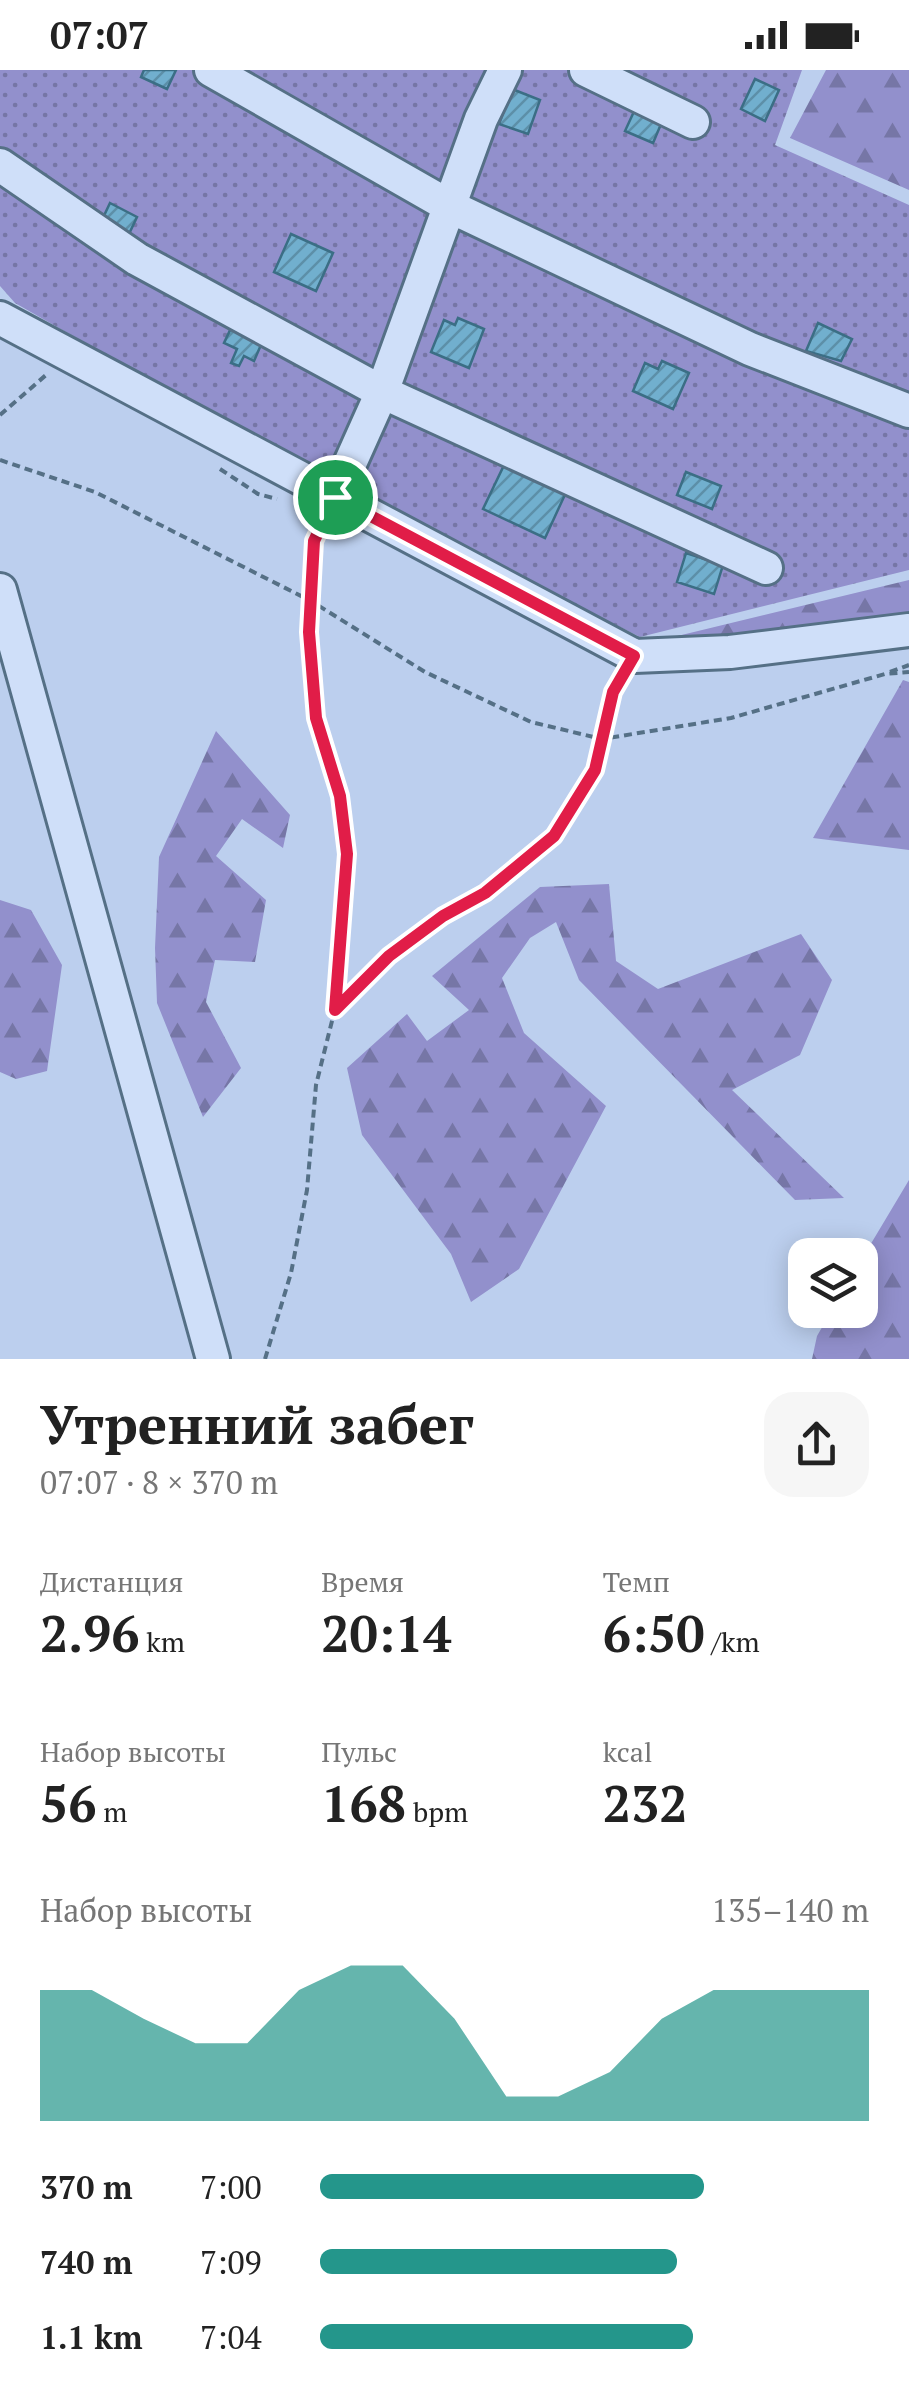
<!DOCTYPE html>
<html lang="ru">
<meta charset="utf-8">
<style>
:root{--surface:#fff;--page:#f6f6f6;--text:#222;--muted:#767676;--accent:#24968b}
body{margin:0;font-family:"PT Serif",serif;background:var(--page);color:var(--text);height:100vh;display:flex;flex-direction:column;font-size:38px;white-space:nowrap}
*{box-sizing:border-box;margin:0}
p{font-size:32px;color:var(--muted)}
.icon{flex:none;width:55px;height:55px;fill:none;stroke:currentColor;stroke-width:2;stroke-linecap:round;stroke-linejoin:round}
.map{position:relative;height:1289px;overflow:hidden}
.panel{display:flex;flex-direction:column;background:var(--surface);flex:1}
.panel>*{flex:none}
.tools{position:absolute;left:788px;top:1168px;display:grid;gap:20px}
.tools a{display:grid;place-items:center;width:90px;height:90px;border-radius:20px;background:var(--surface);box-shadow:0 5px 25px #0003;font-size:50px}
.pin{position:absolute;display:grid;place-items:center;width:85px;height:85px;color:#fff;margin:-42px;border:5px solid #fff;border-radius:50%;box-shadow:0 2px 10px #0007}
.round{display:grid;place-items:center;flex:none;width:105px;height:105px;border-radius:30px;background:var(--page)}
.summary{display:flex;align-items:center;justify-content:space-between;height:170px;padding:0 40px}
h1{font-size:55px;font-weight:800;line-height:75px}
.metrics{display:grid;grid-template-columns:repeat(3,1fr);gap:15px;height:170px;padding:10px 40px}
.metrics div{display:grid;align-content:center}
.metrics b{font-size:50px;font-weight:800}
.metrics small{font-size:28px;font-weight:400}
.metrics p{font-size:28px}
.chart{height:280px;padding:20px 40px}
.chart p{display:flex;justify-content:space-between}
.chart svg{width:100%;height:180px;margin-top:10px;fill:var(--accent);opacity:.7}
ul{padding:0 40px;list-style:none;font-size:32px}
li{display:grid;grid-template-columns:160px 120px 1fr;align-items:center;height:75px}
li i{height:25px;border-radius:12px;background:var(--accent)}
.status{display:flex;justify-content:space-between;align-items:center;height:70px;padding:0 50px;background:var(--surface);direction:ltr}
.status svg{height:28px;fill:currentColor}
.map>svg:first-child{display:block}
.forest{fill:url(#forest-firs)}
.garden{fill:url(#garden-dots)}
.building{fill:url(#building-hatch);stroke:#3b6e85;stroke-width:2.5}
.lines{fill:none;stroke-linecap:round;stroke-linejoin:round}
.minor-casing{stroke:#557086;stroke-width:38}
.path{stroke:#557086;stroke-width:4;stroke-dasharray:8 5;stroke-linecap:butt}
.minor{stroke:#cfdff9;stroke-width:32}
.route-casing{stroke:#fff;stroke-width:20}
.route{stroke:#e11d48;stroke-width:12}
</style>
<div class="status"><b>07:07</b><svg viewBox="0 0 49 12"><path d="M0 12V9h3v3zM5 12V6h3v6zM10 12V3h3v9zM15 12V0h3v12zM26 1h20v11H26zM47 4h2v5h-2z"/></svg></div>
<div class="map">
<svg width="909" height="1289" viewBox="0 0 909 1289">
<defs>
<pattern id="forest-firs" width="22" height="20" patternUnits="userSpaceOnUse" patternTransform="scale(2.5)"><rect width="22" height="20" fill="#9290cc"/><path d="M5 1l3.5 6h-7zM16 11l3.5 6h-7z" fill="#7676a6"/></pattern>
<pattern id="garden-dots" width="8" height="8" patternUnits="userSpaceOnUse" patternTransform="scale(2.5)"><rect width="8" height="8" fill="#9290cc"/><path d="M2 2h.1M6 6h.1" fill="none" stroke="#7676a6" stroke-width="1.8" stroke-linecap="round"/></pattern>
<pattern id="building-hatch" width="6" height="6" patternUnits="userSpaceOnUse" patternTransform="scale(2.5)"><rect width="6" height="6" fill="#71afce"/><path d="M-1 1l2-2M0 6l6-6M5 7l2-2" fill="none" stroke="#5c8fa8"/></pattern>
</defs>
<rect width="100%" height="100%" fill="#bccfee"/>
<path class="forest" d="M826,0H909V120L790,68Z
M909,510V550L665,578V569Z
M903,610L909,612V780L813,768Z
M216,661L290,745L283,778L242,749L216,786L266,830L255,892L215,890L206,932L241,998L203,1047L157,933L155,878L159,787Z
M609,814L616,891L658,919L801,864L832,910L800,985L732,1020L844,1128L795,1130L579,910L556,852L530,868L502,908L524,963L606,1036L519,1199L471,1232L451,1184L362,1065L347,998L407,944L427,971L469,940L432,906L540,817Z
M0,830L31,840L62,895L47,1001L16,1009L0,1002Z
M909,1110V1289H812L817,1266L832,1240H860V1192Z"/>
<path class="garden" d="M0,0H802L775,75L909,135V500L640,567L319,406L15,233L0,216Z"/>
<path class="building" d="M144,0H176L167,19L141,7Z
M755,9L779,20L765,51L741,39Z
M512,19L540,30L528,64L499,54Z
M637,35L664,47L653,73L625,61Z
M110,133L137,147L128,166L101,152Z
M291,164L333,183L316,221L274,202Z
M458,248L484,259L469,298L431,282L444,250L455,255Z
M818,253L852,269L841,291L806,281Z
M233,254L264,268L254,291L244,286L239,296L231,293L237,279L224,273Z
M662,291L689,303L673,339L633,321L645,293L658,299Z
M507,389L568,418L545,468L483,439Z
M686,402L721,416L712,439L677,425Z
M686,483L723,495L714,524L677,512Z"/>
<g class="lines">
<defs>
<path id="minor" d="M211,0L451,137L750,279L909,341
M586,0L693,52
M0,95L137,189L382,322L766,498
M0,248L635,586L730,582L909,560
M335,427L382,322L481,49L505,0
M0,520L213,1289"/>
</defs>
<use href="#minor" class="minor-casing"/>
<path class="path" d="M0,345L46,305
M0,390L95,422L311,531L425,602L531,652L602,669L731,648L885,604L909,602
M220,399L258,424L277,429
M323,451C301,497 307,595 316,647C323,692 342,733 346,780C351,831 339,888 335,939
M890,602L909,595
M602,669L619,612
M265,1289L291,1203L307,1120L316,1015L335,939L389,886L443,846L485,823L553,766L595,700L603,669"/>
<use href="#minor" class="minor"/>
</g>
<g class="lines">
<defs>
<path id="route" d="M335,427L634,586L613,622L595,700L554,766L485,823L443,846L389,886L335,940L347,784L340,726L316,648L309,562L314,471Z"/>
</defs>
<use href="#route" class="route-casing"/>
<use href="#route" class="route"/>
</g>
</svg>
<div class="tools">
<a><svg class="icon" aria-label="layers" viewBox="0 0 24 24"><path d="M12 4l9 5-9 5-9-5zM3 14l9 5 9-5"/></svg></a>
</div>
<div class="pin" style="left:335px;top:427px;background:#1e9e55"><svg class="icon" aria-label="arrive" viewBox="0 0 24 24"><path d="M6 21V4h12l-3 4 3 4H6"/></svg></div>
</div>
<section class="panel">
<div class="summary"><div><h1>Утренний забег</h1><p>07:07 · 8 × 370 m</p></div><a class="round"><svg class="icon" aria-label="share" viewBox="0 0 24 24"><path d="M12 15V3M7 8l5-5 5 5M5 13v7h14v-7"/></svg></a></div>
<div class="metrics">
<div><p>Дистанция</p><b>2.96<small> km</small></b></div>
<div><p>Время</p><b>20:14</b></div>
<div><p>Темп</p><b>6:50<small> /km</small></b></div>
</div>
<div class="metrics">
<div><p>Набор высоты</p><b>56<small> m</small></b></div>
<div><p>Пульс</p><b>168<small> bpm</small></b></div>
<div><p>kcal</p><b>232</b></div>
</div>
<div class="chart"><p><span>Набор высоты</span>135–140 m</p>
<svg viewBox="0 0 160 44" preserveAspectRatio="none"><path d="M0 44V12L10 12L20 19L30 25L40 25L50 12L60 6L70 6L80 19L90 38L100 38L110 32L120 19L130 12L140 12L150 12L160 12V44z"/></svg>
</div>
<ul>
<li><b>370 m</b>7:00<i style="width:70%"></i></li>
<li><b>740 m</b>7:09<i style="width:65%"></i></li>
<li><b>1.1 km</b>7:04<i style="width:68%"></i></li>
</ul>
</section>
